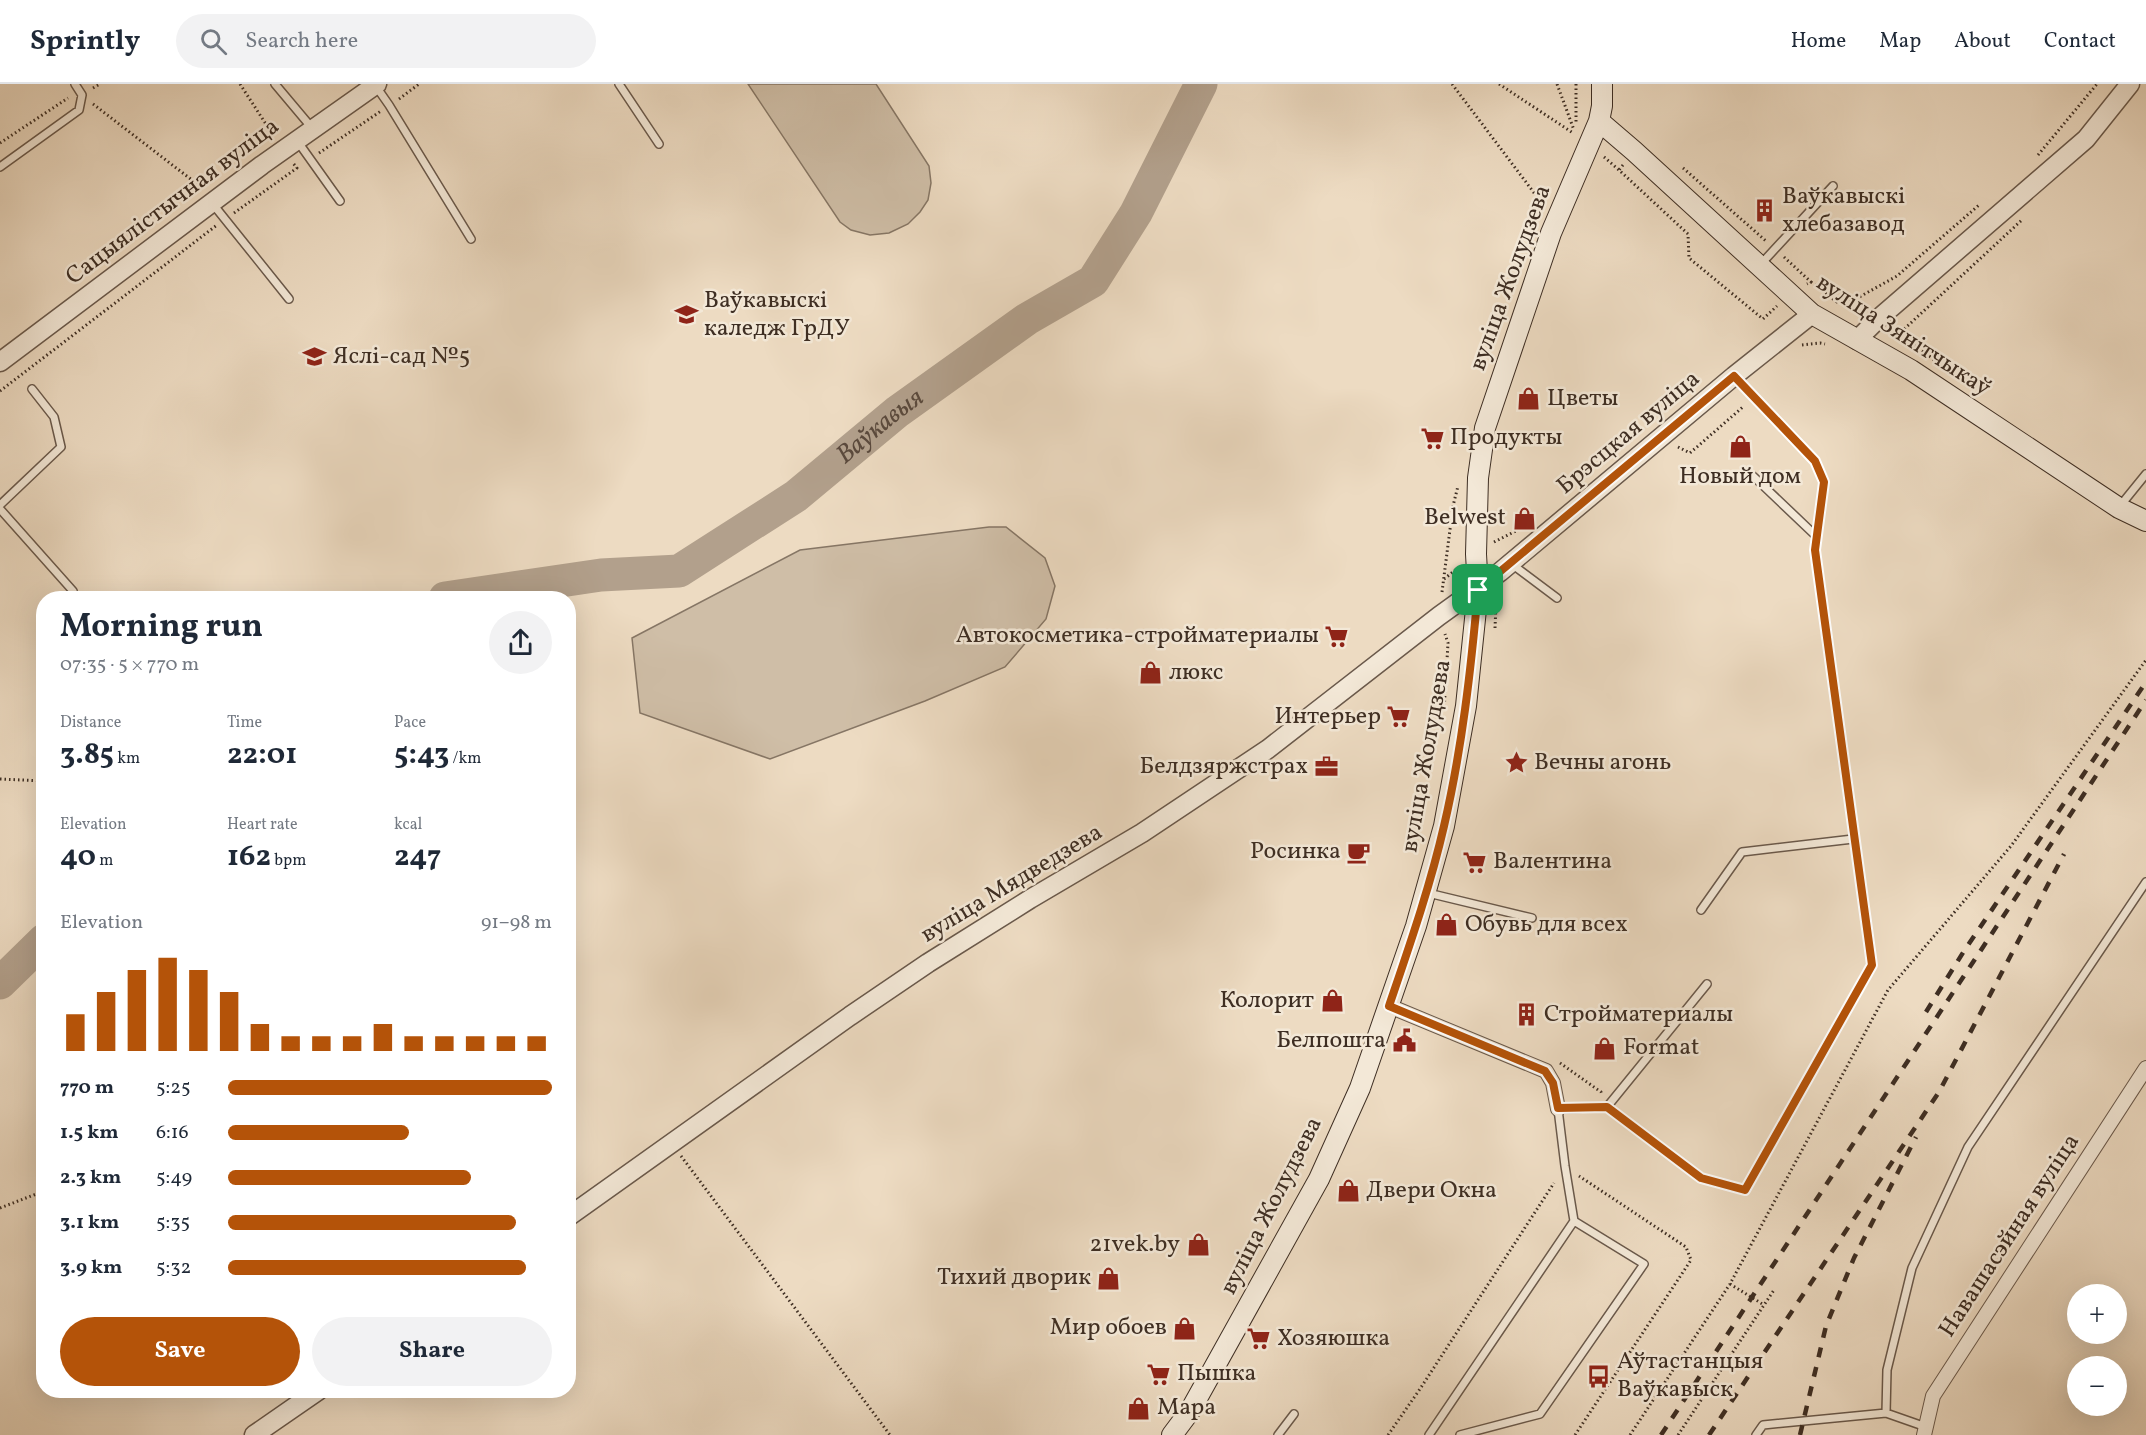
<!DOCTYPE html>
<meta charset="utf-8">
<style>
:root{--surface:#fff;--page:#f2f2f3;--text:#1f2937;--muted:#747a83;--line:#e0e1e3;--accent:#b45309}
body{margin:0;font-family:Vollkorn,serif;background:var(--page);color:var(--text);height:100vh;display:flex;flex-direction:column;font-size:22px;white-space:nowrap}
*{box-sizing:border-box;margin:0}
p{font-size:20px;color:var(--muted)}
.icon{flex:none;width:33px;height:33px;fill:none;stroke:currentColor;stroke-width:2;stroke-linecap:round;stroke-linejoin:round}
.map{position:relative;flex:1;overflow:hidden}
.side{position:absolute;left:36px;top:507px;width:540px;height:807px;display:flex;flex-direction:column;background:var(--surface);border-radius:24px;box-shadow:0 6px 24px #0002}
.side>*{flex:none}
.tools{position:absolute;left:2067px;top:1200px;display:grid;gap:12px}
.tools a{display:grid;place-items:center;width:60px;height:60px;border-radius:50%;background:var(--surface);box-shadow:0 6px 24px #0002;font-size:30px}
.pin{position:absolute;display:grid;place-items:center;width:51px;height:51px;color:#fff;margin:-26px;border-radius:12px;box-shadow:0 3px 9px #0006}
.round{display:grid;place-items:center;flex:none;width:63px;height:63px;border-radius:32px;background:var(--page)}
.head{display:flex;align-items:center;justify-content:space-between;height:102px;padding:0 24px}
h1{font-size:33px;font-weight:700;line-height:45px}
.figures{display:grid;grid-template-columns:repeat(3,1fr);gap:9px;height:102px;padding:6px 24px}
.figures div{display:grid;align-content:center}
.figures b{font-size:30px;font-weight:700}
.figures small{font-size:16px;font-weight:400}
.figures p{font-size:16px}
.chart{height:168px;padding:12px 24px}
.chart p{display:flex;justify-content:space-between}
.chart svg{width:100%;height:108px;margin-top:6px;stroke:var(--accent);stroke-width:6}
.cta{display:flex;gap:12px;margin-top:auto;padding:12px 24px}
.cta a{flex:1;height:69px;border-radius:36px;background:var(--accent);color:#fff;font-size:24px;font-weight:700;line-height:69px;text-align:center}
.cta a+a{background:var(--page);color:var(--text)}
ul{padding:0 24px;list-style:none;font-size:20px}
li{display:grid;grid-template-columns:96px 72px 1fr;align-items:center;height:45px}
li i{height:15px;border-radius:8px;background:var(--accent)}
header{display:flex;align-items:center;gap:36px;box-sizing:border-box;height:84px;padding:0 30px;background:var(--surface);border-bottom:2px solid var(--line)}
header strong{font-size:28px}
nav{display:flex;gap:33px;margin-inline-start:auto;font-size:21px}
.search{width:420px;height:54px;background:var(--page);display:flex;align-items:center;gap:15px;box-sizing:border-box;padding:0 21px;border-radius:33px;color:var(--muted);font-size:22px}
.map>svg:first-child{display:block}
.green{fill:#cfbea7;stroke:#867665;stroke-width:1.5}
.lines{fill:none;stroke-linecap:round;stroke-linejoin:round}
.river{stroke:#b2a08c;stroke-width:33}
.service-casing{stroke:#6a594b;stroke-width:10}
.minor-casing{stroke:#6a594b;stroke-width:16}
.tertiary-casing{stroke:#6a594b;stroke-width:21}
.secondary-casing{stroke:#3e2e23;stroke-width:22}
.path{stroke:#3e2e23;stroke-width:3;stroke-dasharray:1.5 3;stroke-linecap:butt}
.service{stroke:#f3e8d7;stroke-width:7}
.minor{stroke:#f3e8d7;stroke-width:14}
.tertiary{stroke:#f3e8d7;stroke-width:18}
.secondary{stroke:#f3e8d7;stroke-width:20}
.rail{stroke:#3e2e23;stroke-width:4.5;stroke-dasharray:10 10;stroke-linecap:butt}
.route-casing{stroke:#fff;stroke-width:12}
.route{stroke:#b45309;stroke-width:8}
.labels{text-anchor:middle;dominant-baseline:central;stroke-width:5;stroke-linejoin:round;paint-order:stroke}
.poi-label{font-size:24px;fill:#3e2e23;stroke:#f3e8d7;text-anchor:start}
.street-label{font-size:24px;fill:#3e2e23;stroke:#f3e8d7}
.water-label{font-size:26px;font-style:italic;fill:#5b4a3d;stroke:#f3e8d7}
</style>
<header>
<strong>Sprintly</strong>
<div class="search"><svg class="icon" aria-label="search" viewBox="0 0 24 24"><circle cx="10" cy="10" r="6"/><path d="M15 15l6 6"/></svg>Search here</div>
<nav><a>Home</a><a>Map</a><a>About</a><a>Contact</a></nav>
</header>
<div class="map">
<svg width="2146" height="1351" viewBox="0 0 2146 1351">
<rect width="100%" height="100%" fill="#eddbc2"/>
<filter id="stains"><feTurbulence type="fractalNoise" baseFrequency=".00333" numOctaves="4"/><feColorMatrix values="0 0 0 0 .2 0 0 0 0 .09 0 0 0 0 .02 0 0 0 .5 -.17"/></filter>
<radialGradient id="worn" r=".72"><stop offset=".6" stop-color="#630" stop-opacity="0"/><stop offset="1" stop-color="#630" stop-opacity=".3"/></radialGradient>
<path class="green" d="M748,0H876L929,82L931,99L928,116L920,128L908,140L889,149L870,151L851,146L840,138Z
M989,443H1006L1045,474L1055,502L1046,535L1005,583L925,617L770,675L640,629L632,554L800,466Z"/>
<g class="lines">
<g class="river">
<path id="s1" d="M445,514L601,491L679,487L796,412L897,328L1027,235L1093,197L1136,129L1201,0"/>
<path d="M0,899L44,856"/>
</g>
<defs>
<path id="service" d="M275,0L312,44
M619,0L659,60
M375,1L389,21L471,155
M298,58L340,117
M0,83L79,26L82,11L75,0
M212,119L289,215
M1761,180L1833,102
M1753,392L1816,452
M0,421L61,363L54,333L32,305
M2120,422L2146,390
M0,425L73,507
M1513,481L1557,514
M1428,809L1532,834
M1701,826L1742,768L1853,755
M1607,1023L1707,900
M1926,1343L1886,1329L1887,1286L1912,1184L1968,1063L2146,798
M1278,1351L1294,1330
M1429,1351L1574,1137L1565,1082L1558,1025L1607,1023L1701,1094L1745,1106L1872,881L1815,466L1824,398L1815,377L1734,292
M1460,1351L1540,1330L1644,1180L1574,1137
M1756,1351L1763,1341L1886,1329"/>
<path id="minor" d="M1389,922L1546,987L1553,999L1558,1025
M1924,1351L1933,1312L2146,984"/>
<path id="tertiary" d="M1857,256L1878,235L2086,55L2130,0
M0,278L262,81L377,0
M568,1133L850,932L928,879L1030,815L1142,749L1268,665L1439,532L1500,488L1734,292L1812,230
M254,1351L319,1306"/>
<path id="secondary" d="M1599,37L1634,67L1812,230L1911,286L2119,424L2146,437
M1172,1351L1190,1327L1319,1095L1360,1004L1416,842L1444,742L1466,622L1478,506L1476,470L1478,394L1485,344L1551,149L1599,37L1602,22V0"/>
</defs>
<use href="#service" class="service-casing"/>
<use href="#minor" class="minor-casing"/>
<use href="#tertiary" class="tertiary-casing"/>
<use href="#secondary" class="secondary-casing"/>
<path class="path" d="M240,0L273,51
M1452,0L1544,122
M1499,0L1573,49
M1557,0L1574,46
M1576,0V40
M93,4L100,0
M399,15L419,0
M93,20L201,103
M0,59L68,14
M319,69L381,27
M2038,71L2097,0
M1604,73L1619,86
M1623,81L1619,86L1688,150L1689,174L1763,235L1777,222
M1683,84L1766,157
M234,129L297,84L293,79
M1784,173L1811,198L1807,200
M1811,198L1837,218L1852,217L1863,225
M1852,217L1897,192L1979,121
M1894,244L1943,283
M1901,248L2023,135
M1802,261L1820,259L1825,260
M0,307L217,141
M1678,363L1690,369L1744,322
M1494,458L1526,442
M1444,495L1458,484
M1442,508L1453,422L1458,402
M1495,544L1496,521
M1444,627L1448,559L1445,550
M0,695L44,697
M1560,979L1601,1008L1602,1011
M681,1072L890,1351
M0,1124L44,1107
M1730,1200L1764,1221
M1388,1351L1420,1305L1554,1099
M1575,1351L1691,1176L1686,1163L1579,1092
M1630,1351L1730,1200L1888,906L2011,762L2146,576
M1678,1351L1774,1206"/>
<use href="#service" class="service"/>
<use href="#minor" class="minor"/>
<use href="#tertiary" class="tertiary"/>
<use href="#secondary" class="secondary"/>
<path class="rail" d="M1926,928L1964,867L2146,598
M1661,1351L2146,616
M1709,1351L1939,1008L2064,770
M1800,1351L1826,1242L1854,1174L1916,1053"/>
</g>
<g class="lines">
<defs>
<path id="route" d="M1734,292L1815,377L1824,398L1815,466L1872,881L1745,1106L1701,1094L1607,1023L1558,1024L1553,999L1545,987L1389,922C1409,863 1430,803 1444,742C1462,665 1471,585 1478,506Z"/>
</defs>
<use href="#route" class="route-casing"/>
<use href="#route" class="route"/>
</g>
<defs>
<symbol id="building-bare" viewBox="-9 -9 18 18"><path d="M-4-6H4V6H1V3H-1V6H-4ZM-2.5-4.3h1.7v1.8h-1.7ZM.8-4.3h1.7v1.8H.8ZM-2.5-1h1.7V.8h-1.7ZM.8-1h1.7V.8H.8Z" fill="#8f2418" stroke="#f3e8d7" stroke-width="2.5" paint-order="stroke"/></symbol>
<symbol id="university-bare" viewBox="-9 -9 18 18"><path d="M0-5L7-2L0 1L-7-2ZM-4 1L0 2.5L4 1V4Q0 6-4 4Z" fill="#8f2418" stroke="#f3e8d7" stroke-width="2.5" paint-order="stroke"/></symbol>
<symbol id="school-bare" viewBox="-9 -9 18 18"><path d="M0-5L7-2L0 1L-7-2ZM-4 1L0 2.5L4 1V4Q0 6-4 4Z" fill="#8f2418" stroke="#f3e8d7" stroke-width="2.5" paint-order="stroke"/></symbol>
<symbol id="shop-bare" viewBox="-9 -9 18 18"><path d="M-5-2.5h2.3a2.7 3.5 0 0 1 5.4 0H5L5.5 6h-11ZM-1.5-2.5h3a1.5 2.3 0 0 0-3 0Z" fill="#8f2418" stroke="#f3e8d7" stroke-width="2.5" paint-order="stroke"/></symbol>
<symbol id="supermarket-bare" viewBox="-9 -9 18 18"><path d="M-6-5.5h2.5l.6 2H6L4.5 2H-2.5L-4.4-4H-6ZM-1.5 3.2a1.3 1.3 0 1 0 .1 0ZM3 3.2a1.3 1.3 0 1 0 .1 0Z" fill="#8f2418" stroke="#f3e8d7" stroke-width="2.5" paint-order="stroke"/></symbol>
<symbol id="sight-bare" viewBox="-9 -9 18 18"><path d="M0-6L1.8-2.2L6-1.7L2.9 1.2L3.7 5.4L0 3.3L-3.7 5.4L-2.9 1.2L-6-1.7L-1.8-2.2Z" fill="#8f2418" stroke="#f3e8d7" stroke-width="2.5" paint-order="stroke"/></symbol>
<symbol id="office-bare" viewBox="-9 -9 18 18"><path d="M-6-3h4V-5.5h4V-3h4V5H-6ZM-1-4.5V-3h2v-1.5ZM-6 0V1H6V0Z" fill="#8f2418" stroke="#f3e8d7" stroke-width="2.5" paint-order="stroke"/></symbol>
<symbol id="cafe-bare" viewBox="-9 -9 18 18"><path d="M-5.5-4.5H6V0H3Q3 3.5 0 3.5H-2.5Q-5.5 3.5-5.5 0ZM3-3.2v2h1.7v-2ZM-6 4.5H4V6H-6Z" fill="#8f2418" stroke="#f3e8d7" stroke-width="2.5" paint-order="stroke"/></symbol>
<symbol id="civic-bare" viewBox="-9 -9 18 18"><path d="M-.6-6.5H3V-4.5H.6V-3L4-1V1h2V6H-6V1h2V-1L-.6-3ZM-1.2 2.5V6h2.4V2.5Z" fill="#8f2418" stroke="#f3e8d7" stroke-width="2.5" paint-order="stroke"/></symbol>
<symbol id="bus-bare" viewBox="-9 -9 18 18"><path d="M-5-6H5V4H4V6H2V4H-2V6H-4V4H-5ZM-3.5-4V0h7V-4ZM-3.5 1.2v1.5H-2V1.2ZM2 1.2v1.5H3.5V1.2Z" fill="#8f2418" stroke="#f3e8d7" stroke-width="2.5" paint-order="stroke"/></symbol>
</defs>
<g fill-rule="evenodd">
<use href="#building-bare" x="1748" y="110" width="33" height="33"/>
<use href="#university-bare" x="670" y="214" width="33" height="33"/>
<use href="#school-bare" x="298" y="256" width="33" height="33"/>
<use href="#shop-bare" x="1512" y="298" width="33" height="33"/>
<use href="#supermarket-bare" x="1416" y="338" width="33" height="33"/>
<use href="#shop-bare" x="1724" y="346" width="33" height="33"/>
<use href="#shop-bare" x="1508" y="418" width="33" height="33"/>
<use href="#supermarket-bare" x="1320" y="536" width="33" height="33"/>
<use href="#shop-bare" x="1134" y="572" width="33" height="33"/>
<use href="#supermarket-bare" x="1382" y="616" width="33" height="33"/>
<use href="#sight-bare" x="1500" y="662" width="33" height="33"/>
<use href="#office-bare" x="1310" y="666" width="33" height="33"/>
<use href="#cafe-bare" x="1342" y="752" width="33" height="33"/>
<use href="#supermarket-bare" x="1458" y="762" width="33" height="33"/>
<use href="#shop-bare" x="1430" y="824" width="33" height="33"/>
<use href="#shop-bare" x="1316" y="900" width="33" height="33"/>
<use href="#building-bare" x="1510" y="914" width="33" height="33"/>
<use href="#civic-bare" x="1388" y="940" width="33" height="33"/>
<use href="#shop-bare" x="1588" y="948" width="33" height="33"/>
<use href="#shop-bare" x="1332" y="1090" width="33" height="33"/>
<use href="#shop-bare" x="1182" y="1144" width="33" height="33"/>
<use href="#shop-bare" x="1092" y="1178" width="33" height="33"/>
<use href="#shop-bare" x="1168" y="1228" width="33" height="33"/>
<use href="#supermarket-bare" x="1242" y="1238" width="33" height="33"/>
<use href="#supermarket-bare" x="1142" y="1274" width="33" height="33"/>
<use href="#bus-bare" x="1582" y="1276" width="33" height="33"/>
<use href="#shop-bare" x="1122" y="1308" width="33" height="33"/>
</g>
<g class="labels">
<g class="poi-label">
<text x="1782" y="113">Ваўкавыскі<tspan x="1782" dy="28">хлебазавод</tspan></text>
<text x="704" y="217">Ваўкавыскі<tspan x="704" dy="28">каледж ГрДУ</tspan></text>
<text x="333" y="273">Яслі-сад №5</text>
<text x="1547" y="315">Цветы</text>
<text x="1450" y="354">Продукты</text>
<text x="1740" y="393" text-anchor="middle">Новый дом</text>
<text x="1506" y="434" text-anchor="end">Belwest</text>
<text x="1319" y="552" text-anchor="end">Автокосметика-стройматериалы</text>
<text x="1169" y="589">люкс</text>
<text x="1381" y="633" text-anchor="end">Интерьер</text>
<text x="1534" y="679">Вечны агонь</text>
<text x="1308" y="683" text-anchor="end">Белдзяржстрах</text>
<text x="1341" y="768" text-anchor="end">Росинка</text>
<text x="1493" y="778">Валентина</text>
<text x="1465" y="841">Обувь для всех</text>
<text x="1314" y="917" text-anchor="end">Колорит</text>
<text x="1544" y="931">Стройматериалы</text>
<text x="1386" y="957" text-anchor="end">Белпошта</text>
<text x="1623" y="964">Format</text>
<text x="1366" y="1107">Двери Окна</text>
<text x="1180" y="1161" text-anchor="end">21vek.by</text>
<text x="1091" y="1194" text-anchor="end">Тихий дворик</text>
<text x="1167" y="1244" text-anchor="end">Мир обоев</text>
<text x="1277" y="1255">Хозяюшка</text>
<text x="1617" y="1278">Аўтастанцыя<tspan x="1617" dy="28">Ваўкавыск</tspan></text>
<text x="1177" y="1290">Пышка</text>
<text x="1157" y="1324">Мара</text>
</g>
<g class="street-label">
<text transform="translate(173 118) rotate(-37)">Сацыялістычная вуліца</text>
<text transform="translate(1511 194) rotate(-70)">вуліца Жолудзева</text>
<text transform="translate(1903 252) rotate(33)">вуліца Зянітчыкаў</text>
<text transform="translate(1629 349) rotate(-40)">Брэсцкая вуліца</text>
<text transform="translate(1427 672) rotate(-80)">вуліца Жолудзева</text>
<text transform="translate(1012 800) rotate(-31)">вуліца Мядведзева</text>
<text transform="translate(1272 1122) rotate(-63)">вуліца Жолудзева</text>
<text transform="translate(2010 1152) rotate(-57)">Навашасэйная вуліца</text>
</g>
<g class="water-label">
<text stroke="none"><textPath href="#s1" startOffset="484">Ваўкавыя</textPath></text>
</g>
</g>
<rect width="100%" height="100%" filter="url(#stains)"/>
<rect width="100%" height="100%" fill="url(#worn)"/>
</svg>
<div class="tools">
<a>+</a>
<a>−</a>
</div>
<div class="pin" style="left:1478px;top:506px;background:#1e9e55"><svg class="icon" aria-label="arrive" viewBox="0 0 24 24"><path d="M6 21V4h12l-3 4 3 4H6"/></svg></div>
<section class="side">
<div class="head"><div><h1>Morning run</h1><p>07:35 · 5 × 770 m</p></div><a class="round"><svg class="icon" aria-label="share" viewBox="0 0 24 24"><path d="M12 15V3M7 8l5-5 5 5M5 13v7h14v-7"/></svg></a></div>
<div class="figures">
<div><p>Distance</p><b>3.85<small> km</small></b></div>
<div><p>Time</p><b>22:01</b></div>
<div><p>Pace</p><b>5:43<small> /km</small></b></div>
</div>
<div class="figures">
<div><p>Elevation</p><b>40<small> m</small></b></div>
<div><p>Heart rate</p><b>162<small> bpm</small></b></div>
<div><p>kcal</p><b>247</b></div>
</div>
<div class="chart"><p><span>Elevation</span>91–98 m</p>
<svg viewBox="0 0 160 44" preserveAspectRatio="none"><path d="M5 44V29M15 44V20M25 44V11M35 44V6M45 44V11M55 44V20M65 44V33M75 44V38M85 44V38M95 44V38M105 44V33M115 44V38M125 44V38M135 44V38M145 44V38M155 44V38"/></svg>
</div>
<ul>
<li><b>770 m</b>5:25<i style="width:100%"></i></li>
<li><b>1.5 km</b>6:16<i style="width:56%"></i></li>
<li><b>2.3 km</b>5:49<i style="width:75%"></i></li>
<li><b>3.1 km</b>5:35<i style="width:89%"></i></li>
<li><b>3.9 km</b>5:32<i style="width:92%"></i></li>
</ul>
<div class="cta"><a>Save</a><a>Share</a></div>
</section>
</div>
